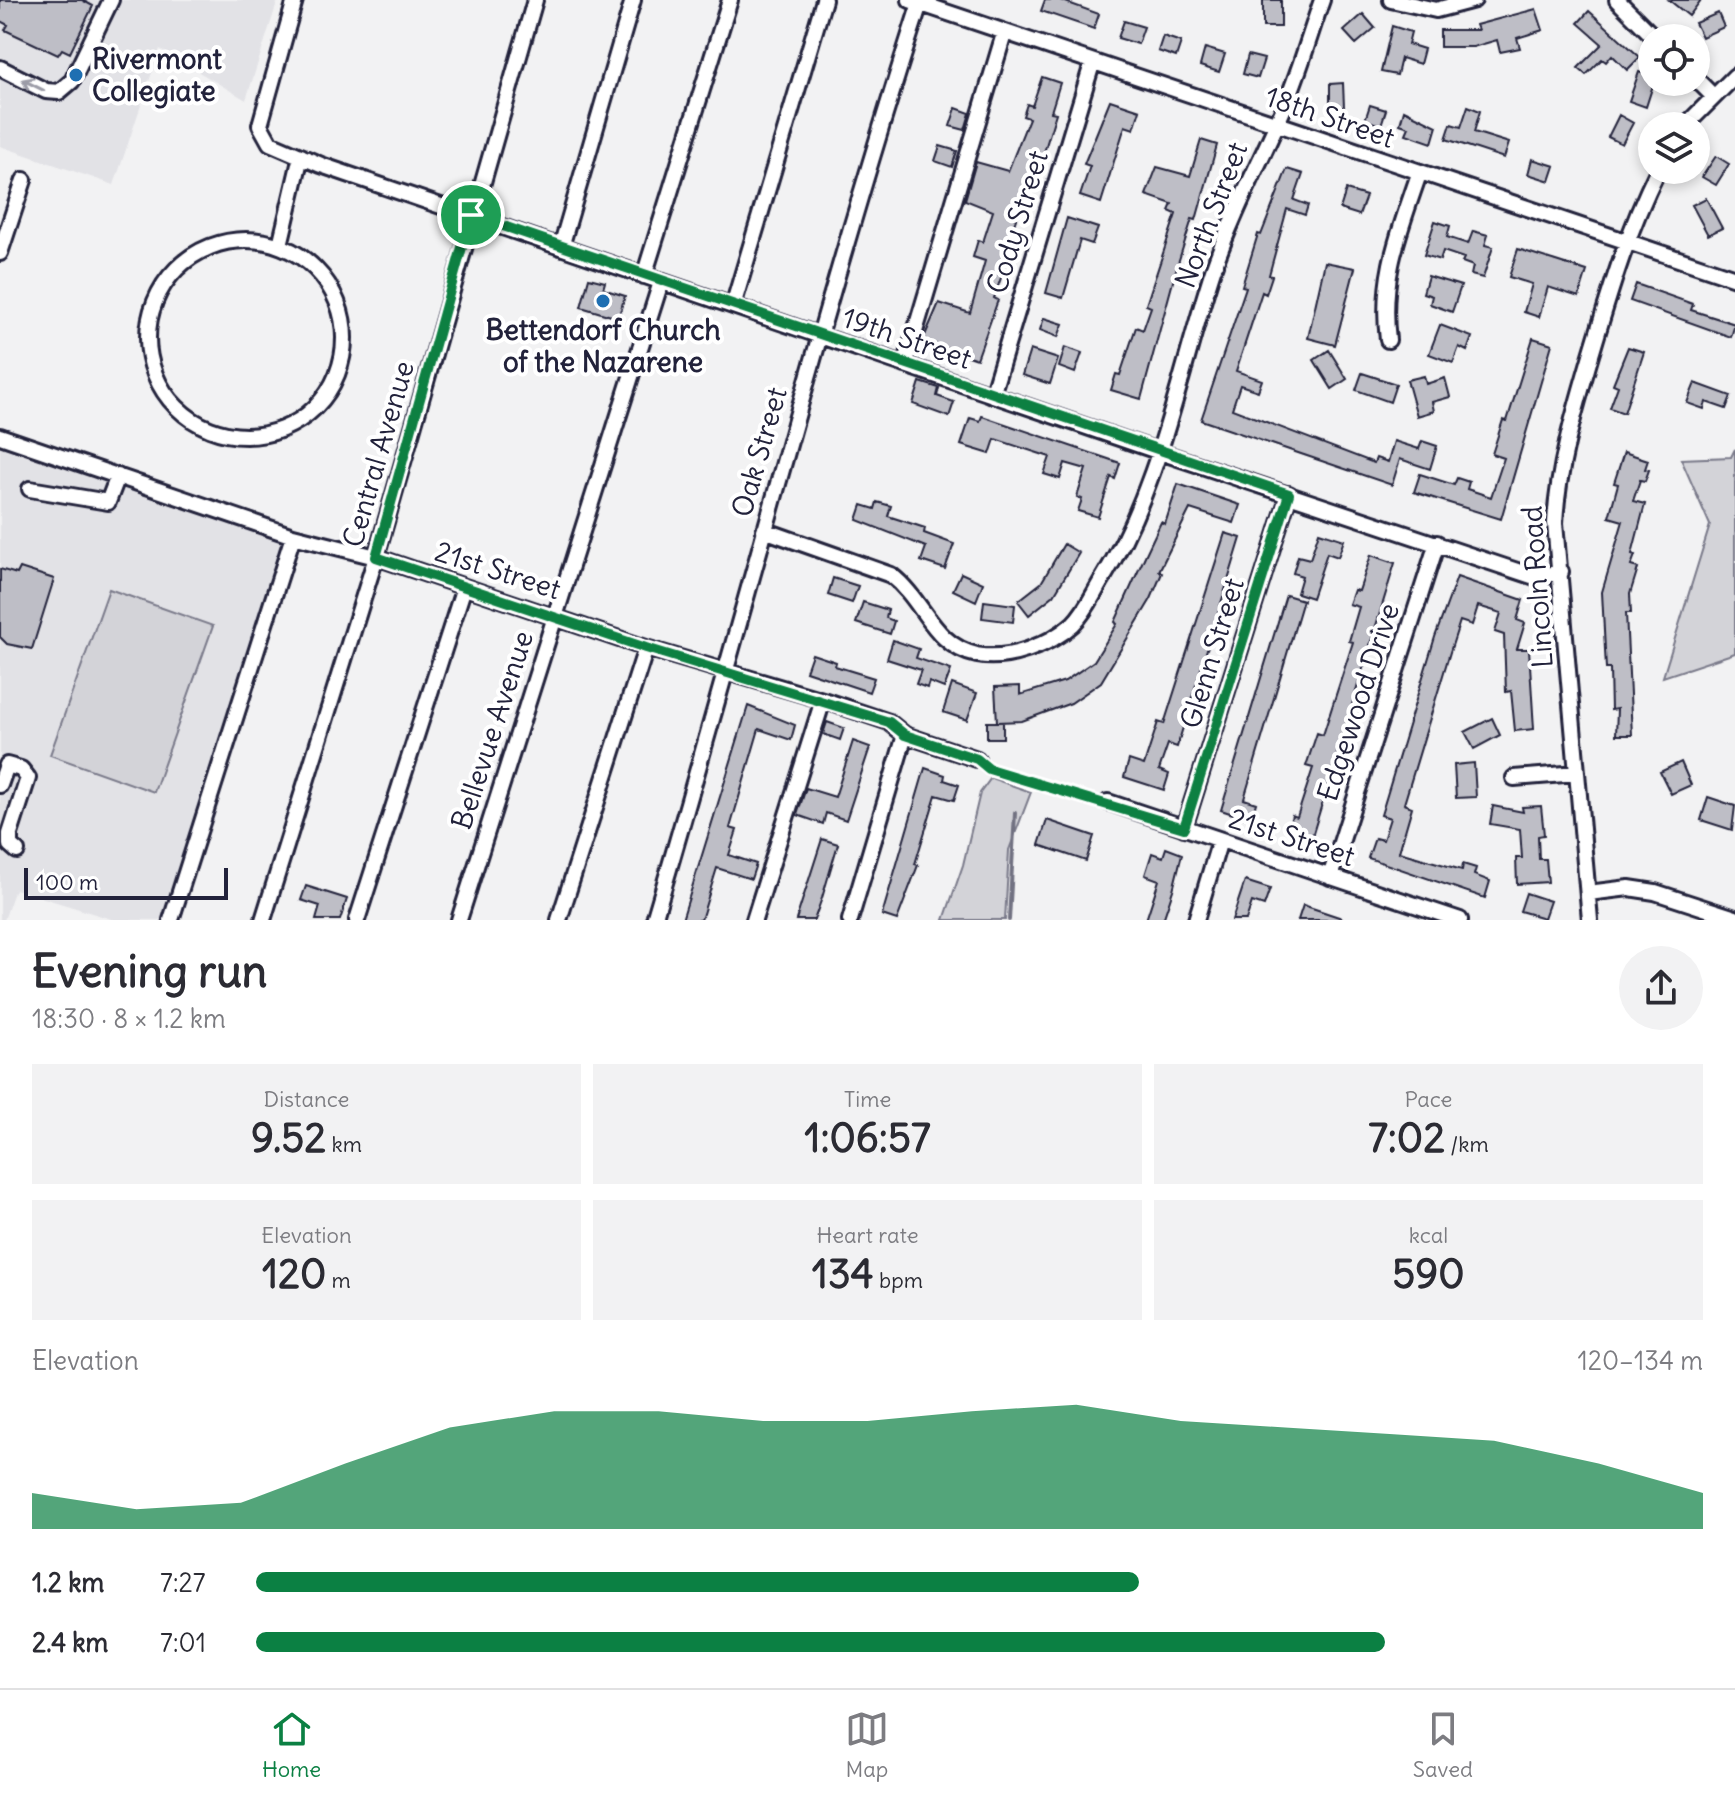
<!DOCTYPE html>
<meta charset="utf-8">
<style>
:root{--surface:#fff;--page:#f2f2f3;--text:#2b2b33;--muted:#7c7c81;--line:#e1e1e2;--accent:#0b8043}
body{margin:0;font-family:Delius,sans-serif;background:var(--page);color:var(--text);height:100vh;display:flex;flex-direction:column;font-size:30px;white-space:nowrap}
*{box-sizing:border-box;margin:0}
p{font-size:26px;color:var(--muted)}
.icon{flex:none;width:44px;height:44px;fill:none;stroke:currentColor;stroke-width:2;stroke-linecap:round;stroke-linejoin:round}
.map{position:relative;height:920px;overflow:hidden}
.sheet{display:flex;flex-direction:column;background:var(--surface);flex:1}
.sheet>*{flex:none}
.tools{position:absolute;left:1638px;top:24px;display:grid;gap:16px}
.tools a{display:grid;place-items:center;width:72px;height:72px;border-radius:50%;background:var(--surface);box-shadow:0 4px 12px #0003;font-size:40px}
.scale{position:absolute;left:24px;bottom:20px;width:204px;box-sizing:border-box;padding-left:8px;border:4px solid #22223b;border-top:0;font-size:22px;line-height:28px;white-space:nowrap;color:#22223b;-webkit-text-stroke:6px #fff;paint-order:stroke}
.pin{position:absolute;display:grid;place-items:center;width:68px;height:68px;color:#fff;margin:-34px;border:4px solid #fff;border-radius:50%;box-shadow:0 2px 8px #0007}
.round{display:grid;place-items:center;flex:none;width:84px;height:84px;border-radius:42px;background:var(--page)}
.summary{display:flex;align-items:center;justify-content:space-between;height:136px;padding:0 32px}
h1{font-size:44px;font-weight:700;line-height:60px}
.metrics{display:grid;grid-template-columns:repeat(3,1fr);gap:12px;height:136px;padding:8px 32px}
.metrics div{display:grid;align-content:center;border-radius:0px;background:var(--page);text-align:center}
.metrics b{font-size:40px;font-weight:700}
.metrics small{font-size:22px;font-weight:400}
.metrics p{font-size:22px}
.chart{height:224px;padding:16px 32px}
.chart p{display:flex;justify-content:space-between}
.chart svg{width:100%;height:144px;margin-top:8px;fill:var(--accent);opacity:.7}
ul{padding:0 32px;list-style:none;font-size:26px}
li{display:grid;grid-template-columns:128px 96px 1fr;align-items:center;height:60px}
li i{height:20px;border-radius:10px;background:var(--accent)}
.dock{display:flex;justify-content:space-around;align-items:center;height:112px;border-top:2px solid var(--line);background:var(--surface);font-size:22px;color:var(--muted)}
.dock a{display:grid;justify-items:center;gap:4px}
.dock .on{color:var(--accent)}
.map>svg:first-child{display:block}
.built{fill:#e2e2e6}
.green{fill:#d3d3d8;stroke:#7a7a8a;stroke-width:2}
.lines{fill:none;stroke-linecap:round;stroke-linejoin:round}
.stream{stroke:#727282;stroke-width:4}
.building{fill:#bebec6;stroke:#22223b;stroke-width:2}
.minor-casing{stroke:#22223b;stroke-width:20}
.path{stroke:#22223b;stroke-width:2;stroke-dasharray:6 6;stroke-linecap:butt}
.minor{stroke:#fff;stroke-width:14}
.oneway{stroke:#9c9ca7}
.route-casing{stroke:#fff;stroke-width:16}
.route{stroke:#0b8043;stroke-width:10}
.poi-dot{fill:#1f6fb2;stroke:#fff;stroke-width:3}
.labels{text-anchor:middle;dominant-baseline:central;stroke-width:8;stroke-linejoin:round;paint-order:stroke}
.poi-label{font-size:28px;font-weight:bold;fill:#22223b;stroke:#fff;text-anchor:start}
.street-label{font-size:28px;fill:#22223b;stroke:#fff}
</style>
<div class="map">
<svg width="1735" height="920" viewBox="0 0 1735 920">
<rect width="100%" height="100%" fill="#f2f2f3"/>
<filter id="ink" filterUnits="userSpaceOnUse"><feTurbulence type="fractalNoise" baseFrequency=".0125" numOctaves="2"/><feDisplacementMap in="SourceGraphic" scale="16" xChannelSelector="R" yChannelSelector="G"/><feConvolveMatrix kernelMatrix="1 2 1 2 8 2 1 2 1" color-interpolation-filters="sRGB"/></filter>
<g filter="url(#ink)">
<path class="built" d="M0,0H278L246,100L160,49L114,185L0,146Z
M0,447L284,542L162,920H114L15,889L4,920H0Z"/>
<path class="green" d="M1735,449V653L1663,677L1710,525L1681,459L1731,457Z
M109,589L213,626L154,792L50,755Z
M991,778L1031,792L1009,850L1005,920H944L963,865L980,793Z"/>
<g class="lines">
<path class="stream" d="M1009,920L1015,813"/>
</g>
<path class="building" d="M0,0H82L93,6L70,53L62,49L58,55L5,30L8,25L0,21Z
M1045,0H1060L1099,14L1094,29L1041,11Z
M1263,0H1281V27H1263Z
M1669,0H1701L1689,16Z
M1536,9L1543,30L1517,38L1520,48L1500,52L1497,40L1473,47H1440V30H1478L1476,25Z
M1589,11L1640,57L1627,70L1612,55L1606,62L1602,59L1586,75L1578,68L1602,44L1578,23Z
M1718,13L1724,27L1702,37L1695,23Z
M1363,14L1375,28L1356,44L1344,31Z
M1124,21L1144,27L1138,44L1118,38Z
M1392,26L1411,32L1408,44L1424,49L1420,64L1401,58L1397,75L1381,72Z
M1163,36L1181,42L1176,57L1158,51Z
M1205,48L1225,54L1219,72L1200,66Z
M1248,55L1264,59L1258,78L1243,74Z
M1639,72L1652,77L1654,82L1646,107L1629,101Z
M1042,77L1060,83L1051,112L1056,113L1038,172L1033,171L1015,222L998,274L1002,275L994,298L998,300L977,359L923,340L939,303L970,313L985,261L973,257L978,240L983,242L993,211L965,200L976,162L1008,171L1029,118L1023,116L1027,104L1032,106Z
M1343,83L1344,107L1330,108V84Z
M1110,100L1140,110L1134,129L1125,126L1101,203L1080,196L1090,166L1084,164Z
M1370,105L1386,110L1381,125L1365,120Z
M1468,106L1480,111L1474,132L1509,143L1504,158L1446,139L1451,124L1461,127Z
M956,108L970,113L965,130L950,126Z
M1404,110L1437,126L1432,143L1406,134L1409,127L1400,124Z
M1619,115L1633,123L1622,144L1608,137Z
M1201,140L1217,145L1196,220L1192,219L1178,263L1141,399L1111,390L1116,374L1120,375L1136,327L1143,330L1151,307L1146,305L1176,214L1169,211L1172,204L1146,195L1157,167L1190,176Z
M940,146L957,151L952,167L935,161Z
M1716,156L1729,164L1716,185L1702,177Z
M1532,159L1555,166L1550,181L1528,174Z
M1287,169L1303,174L1294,200L1308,205L1305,215L1287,209L1269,275L1272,276L1266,294L1262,292L1236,371L1262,380L1258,391L1240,385L1232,409L1374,463L1376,458L1388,462L1394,441L1419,449L1422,441L1437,446L1430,469L1400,459L1392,485L1201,420L1246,287L1242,286L1258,234L1261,235Z
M1346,190L1366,196L1359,215L1340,209Z
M1706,198L1722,228L1708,235L1692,205Z
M1067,218L1098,228L1092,244L1080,240L1063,298L1046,293Z
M1435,221L1450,226L1447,237L1468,244L1473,231L1488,235L1485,245L1493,247L1483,278L1471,275L1473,266L1462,262L1464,258L1443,251L1440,260L1424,255Z
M1518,249L1587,271L1579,297L1548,287L1539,317L1524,312L1532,284L1509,277Z
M1325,262L1355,268L1335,345L1308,338Z
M1428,276L1461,286L1452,312L1430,304L1432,296L1423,293Z
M589,278L605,282L603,289L625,296L618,318L581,307Z
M1636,284L1693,304L1691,310L1735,324L1731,337L1630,301Z
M1044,318L1063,324L1058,337L1040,330Z
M1440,325L1472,337L1467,351L1459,347L1453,363L1429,354Z
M1533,338L1552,344L1501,519L1414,492L1420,474L1454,485L1457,478L1469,482L1467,489L1491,497L1504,458L1492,454L1503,420L1507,421Z
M1065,347L1082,353L1075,373L1059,367Z
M1628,347L1644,352L1624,413L1610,408L1618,386L1613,384Z
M1030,350L1058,359L1050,384L1022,375Z
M1329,350L1347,379L1332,389L1314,360Z
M1362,373L1396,384L1390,402L1356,390Z
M1424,376L1426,384L1445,378L1450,397L1432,402L1434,411L1417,416L1407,380Z
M920,382L939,388L937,396L954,402L949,417L913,404Z
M1695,383L1731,396L1726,409L1706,402L1704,409L1687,403Z
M982,416L1120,463L1115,479L1111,477L1098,517L1078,511L1082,499L1077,497L1086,469L1065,463L1060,479L1044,474L1050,457L995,439L990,454L961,445L970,418L980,421Z
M1624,452L1648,460L1645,469L1649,470L1645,481L1640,480L1633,501L1645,504L1632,554L1635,555L1631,566L1638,568L1630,594L1631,613H1626L1632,735H1616L1617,709L1611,710L1610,669H1606L1602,592L1623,521L1609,517L1618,484L1614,483Z
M1178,484L1240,505L1234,523L1190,509L1159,571L1162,573L1151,599L1101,682L1071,703L1022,721L998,722H1003V738H987V722H997L995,687L1020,686V695L1065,681L1094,661L1117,624L1115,622L1145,556L1161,522L1165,524Z
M877,502L891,506L888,516L925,528L924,533L954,544L945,569L921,561L926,547L857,520L862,505L875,509Z
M1319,532L1344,540L1338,557L1327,553L1312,598L1297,593L1302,576L1293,573L1298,556L1310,559Z
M1225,533L1241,538L1177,747L1168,744L1159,770L1169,774L1164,790L1124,777L1129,760L1144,765L1158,722L1164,724Z
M1064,544L1079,553L1054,595L1029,615L1018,601L1041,583Z
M1371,555L1395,563L1311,840L1287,832L1292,815L1297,817L1313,768L1306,766L1317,733L1323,735L1353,642L1349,641L1359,607L1349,604L1354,590L1359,591Z
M20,568L54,579L32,649L7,644L0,637V569L17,574Z
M961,573L983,583L976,601L953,590Z
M1457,577L1523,600L1517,620L1525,623L1517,649H1529L1534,729L1515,731L1511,691L1506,692L1504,635L1495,632L1501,613L1478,606L1472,625L1460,621L1450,652L1404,804L1412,807L1399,852L1462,870L1463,864L1476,868L1474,875L1490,881L1485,898L1368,858L1375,838L1383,840L1390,818L1381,815L1435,637Z
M833,578L858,586L852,603L828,595Z
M1286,595L1303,600L1244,799L1256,803L1251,820L1221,810Z
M984,601L1015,605L1013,622L982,618Z
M863,602L888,610L886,618L894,621L890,634L856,623Z
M893,640L919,649L916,658L951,670L944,688L929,682L927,688L916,684L921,670L887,659Z
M812,654L836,662L835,666L874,678L869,692L806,671Z
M952,684L977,693L967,720L943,712Z
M748,706L795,725L791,740L759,729L730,828L737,830L729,855L756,864L751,879L717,868L701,920H682Z
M1492,718L1500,735L1474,749L1465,732Z
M827,722L844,728L840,740L823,734Z
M853,741L870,747L846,820L826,813L823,824L797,815L806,788L835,797Z
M1681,762L1691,785L1671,794L1660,772Z
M1474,763L1476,797L1456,798L1454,765Z
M925,768L945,775L944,780L959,785L954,800L936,795L915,864L918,865L897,920L882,915Z
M1708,797L1735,806L1732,830L1701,820Z
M1493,806L1523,812L1522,807L1541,806L1544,835L1538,836L1539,859H1546L1548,882L1517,884L1516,858H1522L1520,829L1490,824Z
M1047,820L1094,836L1086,861L1039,845Z
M822,839L838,844L822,898L814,920H796Z
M1166,848L1182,854L1173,890L1163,920H1146L1159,880L1145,875L1152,853L1163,857Z
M1245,881L1270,889L1264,906L1252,902L1246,920H1232Z
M306,886L347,899L340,920H316L320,906L301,900Z
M1526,893L1550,901L1544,918L1520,911Z
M1303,905L1342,918V920H1298Z"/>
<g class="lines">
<defs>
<path id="minor" d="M295,0L260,125L270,143L321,165L1160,452L1535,577L1561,572
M910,0L1735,278
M1391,0L1436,10L1474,0
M1617,0L1655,38
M0,68L46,91L59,92L72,81L111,0
M1696,79L1713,96
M1685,126L1735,76
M148 338a98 98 0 1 1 196 0a98 98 0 1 1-196 0Z
M280,245L301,156
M561,247L633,0
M0,253L24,180
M644,276L730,0
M733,306L824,0
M1388,340C1380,277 1399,233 1419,174
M905,365L1004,34
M992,395L1092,64
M0,436L293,536L376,557L646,648L823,700L889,722L905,735L977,759
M30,489L108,502L118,476
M764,530L891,575C925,601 932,645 977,655C1008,661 1050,645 1073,624C1087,610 1093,594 1103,578C1161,484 1179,374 1213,270C1233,212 1262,159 1286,103C1300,70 1310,34 1322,0
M1514,778L1577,773
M0,785L7,765L21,769L28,778L10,834V845L17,851
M1108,802L1460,920
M1184,828L1289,494
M1330,877L1437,543
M1588,893L1629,888L1655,892L1735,918
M171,920L293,536
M263,920L376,557L535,0
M357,920L464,587
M459,920L661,282
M559,920L646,648
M654,920C745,614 823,304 921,0
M754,920L823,700
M850,920L905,735
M1196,920L1220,840
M1590,920L1555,523C1558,466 1575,410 1591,355C1610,291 1628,230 1658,170"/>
</defs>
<use href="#minor" class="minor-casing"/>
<path class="path" d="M989,769L1095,798"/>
<use href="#minor" class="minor"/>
</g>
<defs><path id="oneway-shaft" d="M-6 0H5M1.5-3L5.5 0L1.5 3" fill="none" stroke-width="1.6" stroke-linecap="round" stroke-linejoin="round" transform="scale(2)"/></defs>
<use class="oneway" href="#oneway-shaft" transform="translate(33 85) rotate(-153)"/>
</g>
<g class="lines" filter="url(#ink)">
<defs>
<path id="route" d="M471,215L1289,494L1184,828L989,769L977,759L905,735L889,722L646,648L376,557Z"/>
</defs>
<use href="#route" class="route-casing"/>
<use href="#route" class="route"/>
</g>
<g class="poi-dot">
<circle cx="76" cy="75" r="8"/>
<circle cx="603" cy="301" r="8"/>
</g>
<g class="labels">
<g class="poi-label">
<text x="92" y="59">Rivermont<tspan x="92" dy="32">Collegiate</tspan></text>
<text x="603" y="330" text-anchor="middle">Bettendorf Church<tspan x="603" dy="32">of the Nazarene</tspan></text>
</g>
<g class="street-label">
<text transform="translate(1330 117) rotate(19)">18th Street</text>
<text transform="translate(1211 215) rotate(-69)">North Street</text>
<text transform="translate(1017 222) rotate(-73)">Cody Street</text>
<text transform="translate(907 338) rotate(19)">19th Street</text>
<text transform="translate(759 452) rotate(-74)">Oak Street</text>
<text transform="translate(378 454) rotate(-74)">Central Avenue</text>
<text transform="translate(498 570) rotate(18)">21st Street</text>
<text transform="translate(1537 587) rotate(-94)">Lincoln Road</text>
<text transform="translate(1212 653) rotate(-73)">Glenn Street</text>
<text transform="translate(1358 702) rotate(-72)">Edgewood Drive</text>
<text transform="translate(492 730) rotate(-72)">Bellevue Avenue</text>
<text transform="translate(1292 837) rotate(18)">21st Street</text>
</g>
</g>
</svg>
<div class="tools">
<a><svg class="icon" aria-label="locate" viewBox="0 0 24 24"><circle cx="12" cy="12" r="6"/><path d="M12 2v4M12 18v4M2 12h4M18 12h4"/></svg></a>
<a><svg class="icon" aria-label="layers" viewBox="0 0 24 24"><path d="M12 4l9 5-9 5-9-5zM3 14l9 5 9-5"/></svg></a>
</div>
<div class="scale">100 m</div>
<div class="pin" style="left:471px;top:215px;background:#1e9e55"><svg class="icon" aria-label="arrive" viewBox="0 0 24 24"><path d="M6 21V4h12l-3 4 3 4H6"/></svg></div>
</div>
<section class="sheet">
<div class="summary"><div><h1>Evening run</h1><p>18:30 · 8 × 1.2 km</p></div><a class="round"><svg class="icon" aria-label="share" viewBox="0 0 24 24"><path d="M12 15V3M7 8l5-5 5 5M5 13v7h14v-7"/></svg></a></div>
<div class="metrics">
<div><p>Distance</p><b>9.52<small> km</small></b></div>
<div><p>Time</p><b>1:06:57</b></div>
<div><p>Pace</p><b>7:02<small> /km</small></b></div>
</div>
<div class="metrics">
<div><p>Elevation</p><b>120<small> m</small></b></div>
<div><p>Heart rate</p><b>134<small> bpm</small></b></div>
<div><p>kcal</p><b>590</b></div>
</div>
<div class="chart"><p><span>Elevation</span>120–134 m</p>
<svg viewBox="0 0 160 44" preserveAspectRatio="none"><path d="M0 44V33L10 38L20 36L30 24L40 13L50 8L60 8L70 11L80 11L90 8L100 6L110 11L120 13L130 15L140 17L150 24L160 33V44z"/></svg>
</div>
<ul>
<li><b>1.2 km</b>7:27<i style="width:61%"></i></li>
<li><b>2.4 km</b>7:01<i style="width:78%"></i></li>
</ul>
</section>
<nav class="dock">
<a class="on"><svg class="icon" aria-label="home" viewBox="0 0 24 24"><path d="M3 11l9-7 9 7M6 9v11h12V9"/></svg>Home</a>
<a><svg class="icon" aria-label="map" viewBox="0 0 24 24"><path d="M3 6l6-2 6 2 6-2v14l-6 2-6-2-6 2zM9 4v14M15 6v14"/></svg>Map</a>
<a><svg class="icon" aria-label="saved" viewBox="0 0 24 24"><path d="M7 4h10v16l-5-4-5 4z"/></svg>Saved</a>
</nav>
